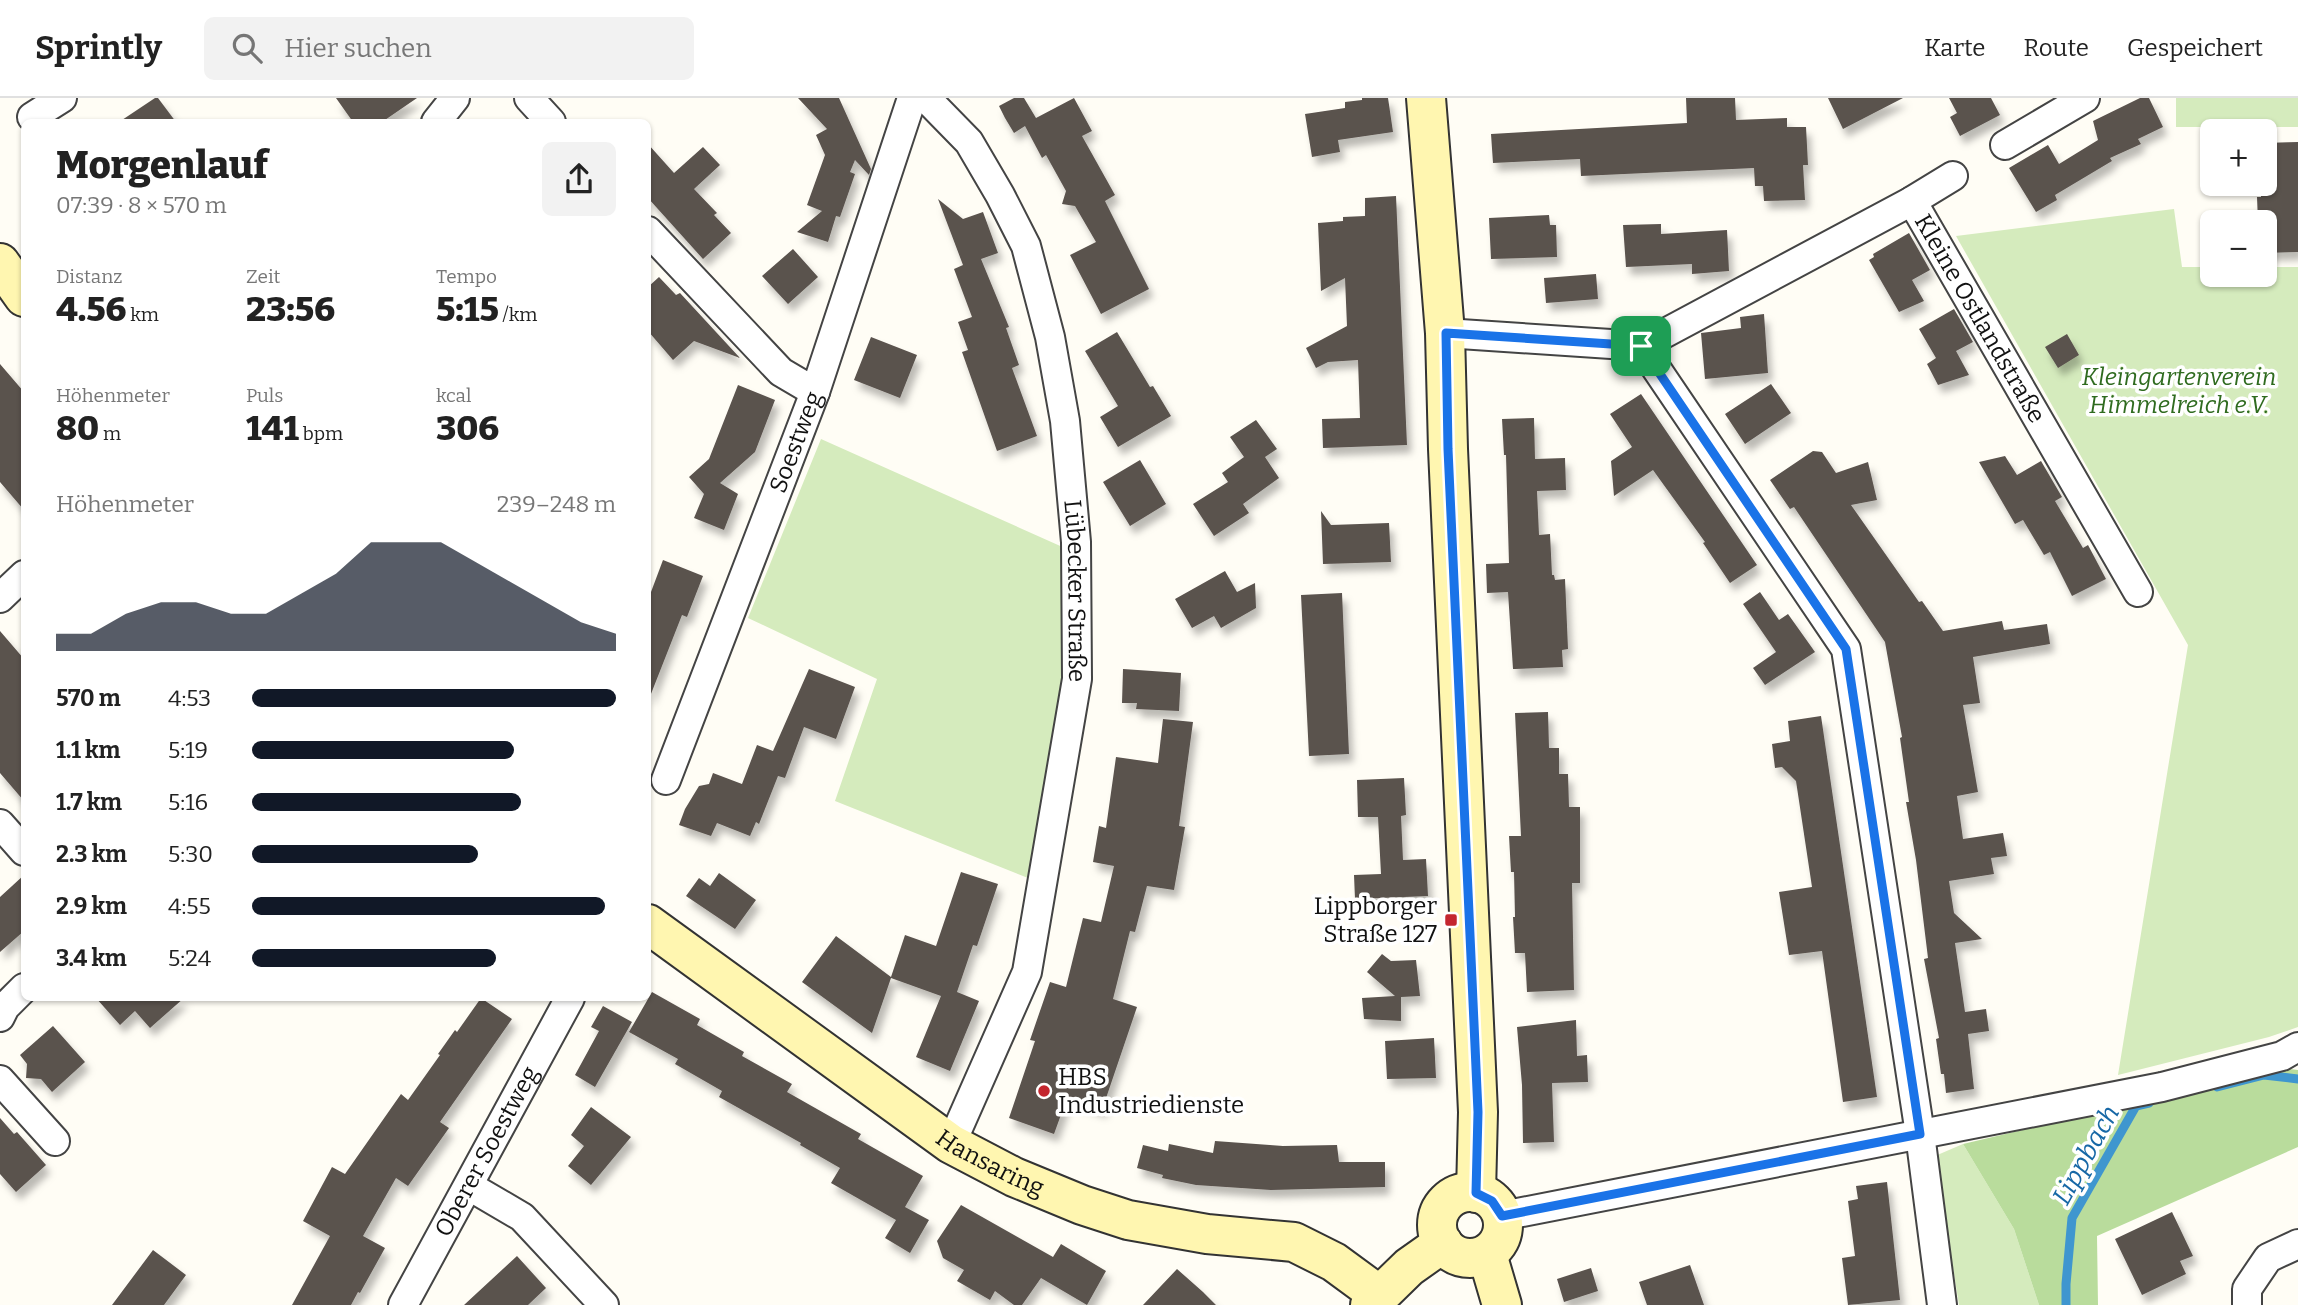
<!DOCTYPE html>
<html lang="de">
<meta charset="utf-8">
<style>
:root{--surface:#fff;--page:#f2f2f2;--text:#222;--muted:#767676;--line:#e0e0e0;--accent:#111827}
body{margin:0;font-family:Bitter,serif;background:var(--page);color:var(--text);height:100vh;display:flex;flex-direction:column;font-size:26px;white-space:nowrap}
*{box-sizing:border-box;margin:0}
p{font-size:23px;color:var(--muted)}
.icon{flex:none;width:38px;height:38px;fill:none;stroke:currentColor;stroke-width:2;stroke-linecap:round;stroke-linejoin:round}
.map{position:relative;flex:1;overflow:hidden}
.side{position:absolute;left:21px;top:21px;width:630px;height:882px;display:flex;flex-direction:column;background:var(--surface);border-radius:10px;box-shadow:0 2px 5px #0004}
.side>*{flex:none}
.buttons{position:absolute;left:2200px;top:21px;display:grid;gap:14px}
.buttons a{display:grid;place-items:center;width:77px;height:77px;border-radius:10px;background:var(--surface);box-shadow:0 2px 5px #0004;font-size:35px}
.pin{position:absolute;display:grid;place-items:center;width:60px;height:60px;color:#fff;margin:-30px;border-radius:14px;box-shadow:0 4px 10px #0006}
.round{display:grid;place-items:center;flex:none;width:74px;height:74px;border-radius:10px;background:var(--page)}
.headline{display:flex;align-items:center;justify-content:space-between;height:119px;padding:0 35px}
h1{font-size:38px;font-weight:800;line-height:52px}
.figures{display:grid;grid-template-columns:repeat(3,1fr);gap:10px;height:119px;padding:7px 35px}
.figures div{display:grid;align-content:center}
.figures b{font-size:35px;font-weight:800}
.figures small{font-size:19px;font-weight:400}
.figures p{font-size:19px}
.chart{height:196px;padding:14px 35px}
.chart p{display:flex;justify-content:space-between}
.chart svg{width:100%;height:126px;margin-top:7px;fill:var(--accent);opacity:.7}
ul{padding:0 35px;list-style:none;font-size:23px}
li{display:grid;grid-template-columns:112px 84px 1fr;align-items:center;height:52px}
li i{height:18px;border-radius:9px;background:var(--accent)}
header{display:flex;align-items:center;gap:42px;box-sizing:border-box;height:98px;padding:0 35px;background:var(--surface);border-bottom:2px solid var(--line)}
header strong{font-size:33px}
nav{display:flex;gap:38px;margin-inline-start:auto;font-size:24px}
.search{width:490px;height:63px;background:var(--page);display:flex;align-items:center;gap:18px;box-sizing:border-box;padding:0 24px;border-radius:10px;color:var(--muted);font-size:26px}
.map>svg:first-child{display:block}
.green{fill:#d5ebbd}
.forest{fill:#b9dc9c}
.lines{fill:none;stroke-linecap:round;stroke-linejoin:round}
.stream{stroke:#3f96cf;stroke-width:9}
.building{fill:#5a524d;filter:url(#shadow)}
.street-casing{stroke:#444;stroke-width:32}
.secondary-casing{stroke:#333;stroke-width:42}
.street{stroke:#fff;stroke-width:28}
.secondary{stroke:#fff6b0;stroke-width:38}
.route-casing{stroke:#fff;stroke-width:14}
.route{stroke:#1a73e8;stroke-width:9}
.poi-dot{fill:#c4262e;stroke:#fff;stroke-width:2.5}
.labels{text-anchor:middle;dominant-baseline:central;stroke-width:7;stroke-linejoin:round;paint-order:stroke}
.street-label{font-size:24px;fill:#111;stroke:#fff}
.park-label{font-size:24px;font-style:italic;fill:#2f6b1f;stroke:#fff}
.poi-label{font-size:24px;fill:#111;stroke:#fff;text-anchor:end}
.water-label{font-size:26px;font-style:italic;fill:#1768a6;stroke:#fff}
</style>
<header>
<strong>Sprintly</strong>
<div class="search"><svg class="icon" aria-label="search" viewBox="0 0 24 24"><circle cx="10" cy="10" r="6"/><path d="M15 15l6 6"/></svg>Hier suchen</div>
<nav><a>Karte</a><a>Route</a><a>Gespeichert</a></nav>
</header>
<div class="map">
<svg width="2298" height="1207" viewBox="0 0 2298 1207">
<defs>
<filter id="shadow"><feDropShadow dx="4.5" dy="8" stdDeviation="3.5" flood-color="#0004"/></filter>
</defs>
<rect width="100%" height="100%" fill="#fffdf5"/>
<path class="green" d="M2176,0H2298V29H2176Z
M2174,111L2182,169H2212V177H2264L2265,169H2298V929L2269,939L2118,977L2188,547L1956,138Z
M821,341L1067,451L1065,575L1028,780L835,703L877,581L748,520Z
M1963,1046L2014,1131L2039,1207H1959L1935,1058Z"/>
<path class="forest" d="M2283,970L2298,972V1049L2097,1138L2098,1207H2039L2014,1131L1963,1046Z"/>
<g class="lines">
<path class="stream" d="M2217,989L2264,977L2298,981
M2066,1207V1186L2072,1120L2136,1008L2149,1005"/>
</g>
<path class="building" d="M155,0H158L176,24H119Z
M336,0H417L382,24H353Z
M798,0H839L871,71L869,77L855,62L850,74L855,76L840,119L836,118L828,144L797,134L822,113L807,107L825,57L816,37L827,31Z
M1014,0H1024L1036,20L1074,0L1092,33L1082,38L1115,97L1105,103L1149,191L1101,216L1070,157L1096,144L1075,108L1062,106L1066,93L1046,57L1042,60L1025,28L1014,35L1005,20L999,8Z
M1362,0H1388L1393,34L1338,42L1340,54L1312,59L1305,16L1345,10V4L1362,2Z
M1686,0H1735L1736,22L1787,20V29H1806L1808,67H1803L1805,102L1764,103L1763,88H1755L1754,70L1581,78L1580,61L1493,65L1491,36L1687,25Z
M1828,0H1903L1843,31Z
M1949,0H1991L2000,17L1960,38L1950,19L1957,15Z
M2140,0H2149L2163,29L2138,41L2141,46L2110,60L2112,63L2055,97L2057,102L2036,114L2009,70L2048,47L2059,66L2098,42L2093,23Z
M2298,44V154L2264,155V124H2258L2257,99H2261V86H2264V45Z
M648,46L674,75L703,49L720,67L694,91L717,115L714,117L731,135L703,161L648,100Z
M1396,98L1407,347L1323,350L1322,321L1360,320L1358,262L1328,264L1316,270L1306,250L1347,228L1345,180L1321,193L1318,125L1343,123V119L1365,118V100Z
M938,101L963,121L983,114L998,155L981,161L1009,229L1006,230L1019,267L1012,270L1037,338L997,353L962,254L968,252L958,224L972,219L954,171L963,167Z
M1549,117L1550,127H1556L1557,159L1491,161L1489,120Z
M1661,126V136L1727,132L1729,173L1692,176V166L1626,169L1623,127Z
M1909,135L1930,172L1912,182L1924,203L1899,214L1869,162L1874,159L1873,156Z
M793,151L818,179L788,206L762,178Z
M1596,176L1598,201L1546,205L1544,180Z
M659,179L676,197L680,195L740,260L694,243L673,262L648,233V189Z
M1954,211L1973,244L1956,253L1969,277L1938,287L1927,266L1936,260L1919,231Z
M1764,216L1768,275L1705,281L1701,235L1741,230L1740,219Z
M1117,234L1150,289L1153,288L1171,318L1118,349L1100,319L1118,308L1085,253Z
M2067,236L2079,257L2058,270L2045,249Z
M871,239L917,257L900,300L854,282Z
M0,266L24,294V412L0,384Z
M1771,286L1791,315L1745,346L1725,316Z
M738,287L775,302L755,354L720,385L738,396L724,432L694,420L704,396L689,379L709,361Z
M1641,296L1757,467L1730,485L1703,445L1705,444L1653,372L1614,398L1611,363L1632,349L1610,316Z
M1534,320L1535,361L1565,360L1566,392L1537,393L1539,437L1550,436L1552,477H1554L1555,482L1565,481L1568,551L1562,552L1563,569L1515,571H1513L1508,494L1487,495L1486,466L1509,465L1506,357H1504L1502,321Z
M1256,322L1277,351L1265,359L1279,380L1243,406L1249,415L1214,438L1193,406L1228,384L1222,375L1244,359L1230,339Z
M1813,353L1822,354L1836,375L1868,364L1877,402L1851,407L1919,504L1922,503L1943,533L2002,523L2004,532L2047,526L2050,546L1973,559L1980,605L1963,607L1978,694L1957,698L1963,741L2003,735L2007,758L1991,760L1994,776L1949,783L1954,815L1982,841L1955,845L1965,914L1986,911L1989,933L1968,936L1974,991L1946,995L1944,976H1941L1936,941L1939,940L1924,861L1928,860L1916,762L1906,704H1909L1900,640L1902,639L1885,544L1794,409L1790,411L1770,382Z
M2005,358L2017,377L2041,363L2062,399L2055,403L2083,450L2088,447L2106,481L2072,498L2050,454L2044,457L2023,422L2015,426L1979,364Z
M1140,362L1166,406L1130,428L1103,384Z
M1321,413L1331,427L1389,425L1391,464L1323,466Z
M663,462L703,478L687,519L682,517L649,601L648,502Z
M1225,473L1237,494L1255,485L1256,510L1221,530L1214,518L1192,530L1175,501Z
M1760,494L1779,522L1788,516L1815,554L1765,587L1753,570L1776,554L1743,506Z
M1342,495L1349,656L1309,658L1301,497Z
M0,533L24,561V703L0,675Z
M809,571L855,589L836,641L804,629L785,680L778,678L759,726L756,724L750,738L717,725L711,738L679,727L685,711L699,688L709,686L713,675L742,686L757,647L773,653Z
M1123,571L1181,575L1179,613L1136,611L1137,605H1122Z
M1548,614L1549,650H1559V676H1568L1569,709H1580V785H1572L1574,892L1527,894L1525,855H1515L1513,819H1515L1514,774H1511L1509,738H1521L1515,615Z
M1821,618L1877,999L1843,1004L1822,853L1789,857L1779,794L1812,789L1796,683L1782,669L1775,670L1772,646L1790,643L1788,623Z
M1163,621L1193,624L1179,728L1185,729L1174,792L1147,788L1135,834L1130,833L1113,901L1137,909L1102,1012L1067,1000L1054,1036L1009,1020L1035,943L1030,942L1050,884L1066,889L1083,820L1101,824L1114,768L1093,764L1099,728L1106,730L1116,659L1158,665Z
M1404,680L1406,717L1401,718L1403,762L1426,761L1428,798L1355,801L1354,777L1381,776L1378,719H1358L1357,682Z
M961,774L998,786L977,848L973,847L957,894L979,903L950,973L916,959L941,898L891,880L872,935L802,884L836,838L891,879L905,837L936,848Z
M719,775L756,802L735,831L686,798L699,780L710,788Z
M24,777V833L0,854V799Z
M1382,856L1391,863L1416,862L1420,898L1401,899V923L1364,921L1362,900L1395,898L1367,874Z
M652,894L700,921L697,927L744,954L742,958L792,986L787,994L861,1036L858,1041L923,1078L905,1109L929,1122L910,1155L885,1140L896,1122L831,1085L840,1070L800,1047L801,1045L719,999L722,993L675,966L678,961L629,934Z
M96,900H184L150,930L135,913L120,927Z
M481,900L512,921L440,1024L449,1030L408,1088L396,1080L363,1138L385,1150L360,1195L358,1194L351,1207H292L330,1138L303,1123L332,1069L345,1076L401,996L408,1002L440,957L438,956L455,932L457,934Z
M603,908L632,924L595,989L575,977L599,933L591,929Z
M1576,922L1577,958L1587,957L1588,984L1552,985L1554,1044L1523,1045L1522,987L1517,929Z
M53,928L85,964L52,994L41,981L26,980L27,966L20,957Z
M1434,940L1436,980L1387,981L1385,943Z
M591,1009L631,1039L591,1087L568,1068L584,1048L571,1037Z
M0,1020L14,1036L17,1034L46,1067L16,1094L0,1076Z
M1215,1043L1283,1048L1337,1047L1339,1064H1385V1089L1271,1092L1196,1087L1162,1080L1163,1077L1137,1070L1143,1047L1168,1053L1169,1046L1213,1055Z
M1887,1084L1900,1202L1848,1207L1842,1160L1855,1158L1848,1103L1858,1101L1856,1088Z
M961,1107L1053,1159L1061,1146L1106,1173L1087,1207L1041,1180L1022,1207H1014L995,1193L990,1202L957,1183L964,1172L943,1160L937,1143Z
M2172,1114L2193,1158L2180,1163L2186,1176L2142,1197L2115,1141Z
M153,1152L186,1177L164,1207H112Z
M517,1158L546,1190L528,1207H464Z
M1690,1167L1704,1207H1647L1639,1184Z
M1591,1170L1598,1193L1564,1204L1557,1181Z
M1177,1171L1203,1194L1216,1207H1143Z"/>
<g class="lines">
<defs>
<g id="street">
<path d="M529,0L551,24"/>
<path id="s1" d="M926,0L969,44L1000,97L1026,148L1050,239L1065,323L1076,444L1077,581L1027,874L951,1046"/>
<path d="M32,19L62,0"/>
<path d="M436,24L455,0"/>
<path d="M2005,47L2085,0"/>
<path d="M1912,103L1953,78"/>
<path d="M648,133L781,274L815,294"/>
<path d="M1445,235L1641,248L1846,551L1920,1036L1942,1207"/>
<path id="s2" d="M1641,248L1912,103L2138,494"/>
<path d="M0,500L24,477"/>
<path id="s3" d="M666,682L815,294L912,0"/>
<path d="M0,726L24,753"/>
<path d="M0,919L5,909L24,890"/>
<path d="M0,982L55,1043"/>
<path d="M469,1088L522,1119L604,1207"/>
<path d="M1502,1118L2162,989L2282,958L2298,949"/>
<path id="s4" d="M403,1207L570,900"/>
<path d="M2247,1207V1191L2268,1160L2298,1146"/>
</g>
<g id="secondary">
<path d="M1426,0L1445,235L1448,351L1478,1014L1476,1095"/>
<path d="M0,165L24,199"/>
<path id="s5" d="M648,826L951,1046L1014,1079L1082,1107L1128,1122L1207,1136L1294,1144L1334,1164L1379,1197"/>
<circle cx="1470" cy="1127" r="33"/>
<path d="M1487,1156L1502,1207"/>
<path d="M1370,1207L1409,1169L1443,1145"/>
</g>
</defs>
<use href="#street" class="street-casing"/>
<use href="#secondary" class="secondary-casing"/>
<use href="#street" class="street"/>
<use href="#secondary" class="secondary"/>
</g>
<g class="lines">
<defs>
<path id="route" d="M1446,235L1641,248L1846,551L1920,1036L1502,1118L1492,1103L1476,1095L1478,1014L1448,351Z"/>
</defs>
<use href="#route" class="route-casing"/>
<use href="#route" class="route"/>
</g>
<g class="poi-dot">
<rect x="1444" y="815" width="14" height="14" rx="3.5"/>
<circle cx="1044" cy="993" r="7"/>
</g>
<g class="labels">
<g class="street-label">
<text stroke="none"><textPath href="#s2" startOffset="443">Kleine Ostlandstraße</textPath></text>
<text stroke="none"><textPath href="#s3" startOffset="362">Soestweg</textPath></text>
<text stroke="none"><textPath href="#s1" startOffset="530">Lübecker Straße</textPath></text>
<text stroke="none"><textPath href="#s4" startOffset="175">Oberer Soestweg</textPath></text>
<text stroke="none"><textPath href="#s5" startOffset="418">Hansaring</textPath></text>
</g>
<g class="park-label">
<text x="2179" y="279">Kleingartenverein<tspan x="2179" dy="28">Himmelreich e.V.</tspan></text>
</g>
<g class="poi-label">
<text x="1437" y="808">Lippborger<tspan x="1437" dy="28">Straße 127</tspan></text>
<text x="1058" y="979" text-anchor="start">HBS<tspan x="1058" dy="28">Industriedienste</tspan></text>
</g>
<g class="water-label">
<text transform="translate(2086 1057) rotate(-61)">Lippbach</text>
</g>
</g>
</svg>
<div class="buttons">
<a>+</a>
<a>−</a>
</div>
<div class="pin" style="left:1641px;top:248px;background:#1e9e55"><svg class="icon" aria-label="arrive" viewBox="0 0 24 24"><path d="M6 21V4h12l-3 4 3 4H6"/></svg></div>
<section class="side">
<div class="headline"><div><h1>Morgenlauf</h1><p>07:39 · 8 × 570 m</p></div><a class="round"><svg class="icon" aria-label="share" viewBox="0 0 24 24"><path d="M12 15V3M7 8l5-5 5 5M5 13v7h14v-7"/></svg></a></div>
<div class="figures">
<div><p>Distanz</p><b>4.56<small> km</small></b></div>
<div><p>Zeit</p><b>23:56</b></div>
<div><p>Tempo</p><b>5:15<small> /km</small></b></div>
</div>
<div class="figures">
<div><p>Höhenmeter</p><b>80<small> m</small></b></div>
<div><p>Puls</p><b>141<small> bpm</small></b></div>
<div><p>kcal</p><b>306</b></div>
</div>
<div class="chart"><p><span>Höhenmeter</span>239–248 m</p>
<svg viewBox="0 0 160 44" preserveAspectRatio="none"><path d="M0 44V38L10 38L20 31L30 27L40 27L50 31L60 31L70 24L80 17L90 6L100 6L110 6L120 13L130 20L140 27L150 34L160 38V44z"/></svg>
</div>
<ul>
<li><b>570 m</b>4:53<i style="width:100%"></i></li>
<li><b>1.1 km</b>5:19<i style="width:72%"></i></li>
<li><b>1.7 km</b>5:16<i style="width:74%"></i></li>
<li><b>2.3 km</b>5:30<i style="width:62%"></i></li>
<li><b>2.9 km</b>4:55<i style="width:97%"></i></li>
<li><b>3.4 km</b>5:24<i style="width:67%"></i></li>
</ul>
</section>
</div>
